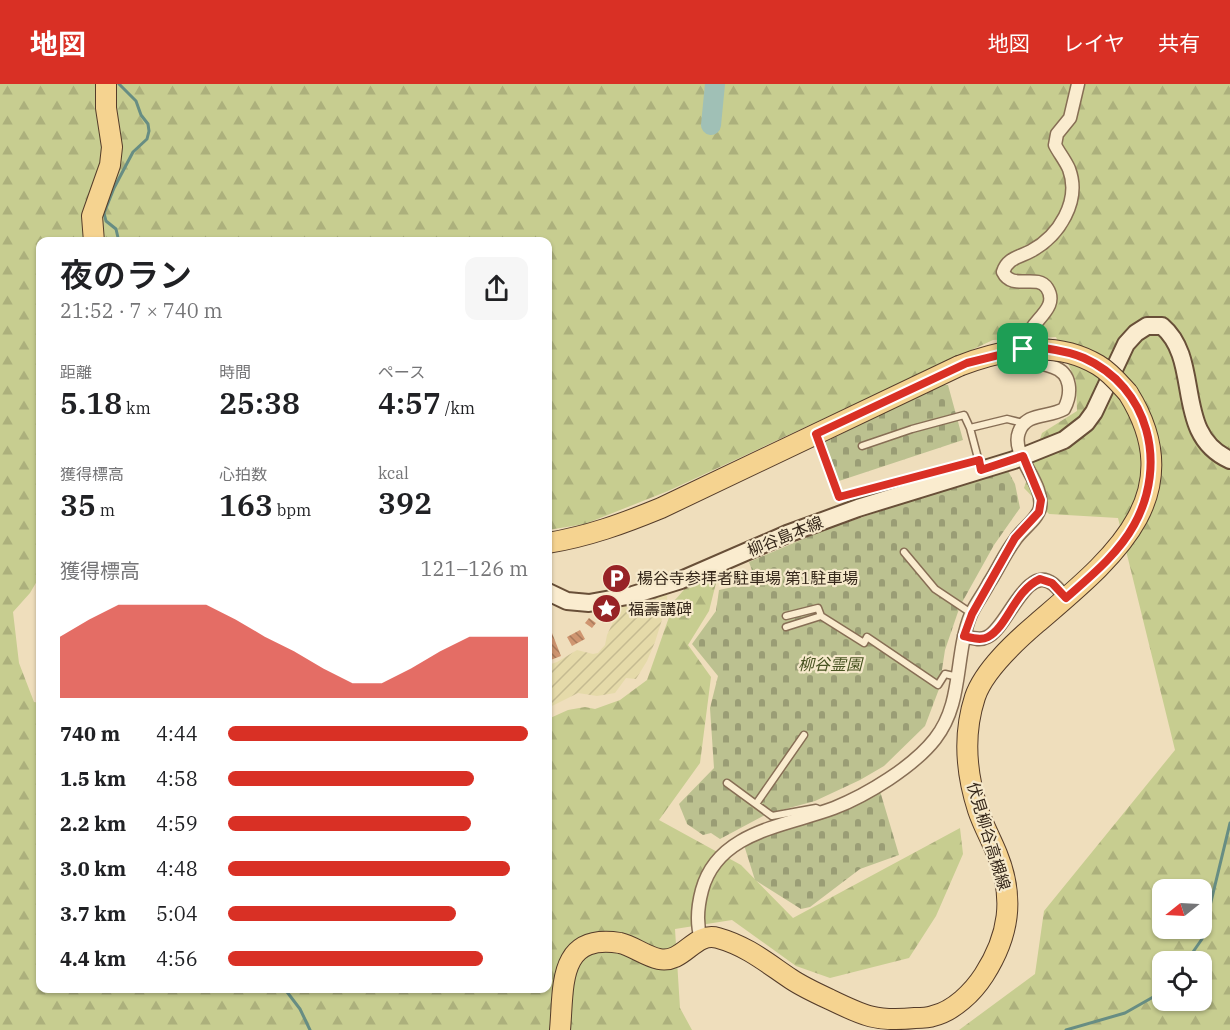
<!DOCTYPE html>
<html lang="ja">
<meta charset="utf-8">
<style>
:root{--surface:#fff;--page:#f6f6f6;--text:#202124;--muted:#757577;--accent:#d93025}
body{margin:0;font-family:"IBM Plex Serif","Noto Sans JP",serif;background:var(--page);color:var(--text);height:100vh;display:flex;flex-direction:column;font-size:22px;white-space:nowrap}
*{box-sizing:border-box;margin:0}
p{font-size:20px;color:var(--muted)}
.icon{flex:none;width:33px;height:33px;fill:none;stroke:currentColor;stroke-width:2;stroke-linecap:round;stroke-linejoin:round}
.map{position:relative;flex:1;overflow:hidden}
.side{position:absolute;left:36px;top:153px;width:516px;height:756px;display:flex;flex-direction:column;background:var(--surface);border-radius:12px;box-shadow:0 2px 4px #0004}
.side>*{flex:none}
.needle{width:39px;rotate:252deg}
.buttons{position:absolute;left:1152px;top:795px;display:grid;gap:12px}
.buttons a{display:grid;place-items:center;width:60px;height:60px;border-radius:12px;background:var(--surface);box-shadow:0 2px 4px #0004;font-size:30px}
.pin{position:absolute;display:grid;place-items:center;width:51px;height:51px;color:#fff;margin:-26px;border-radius:12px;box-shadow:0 3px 9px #0006}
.round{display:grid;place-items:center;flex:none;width:63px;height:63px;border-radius:12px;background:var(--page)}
.summary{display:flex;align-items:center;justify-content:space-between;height:102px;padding:0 24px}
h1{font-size:33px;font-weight:600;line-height:45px}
.figures{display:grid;grid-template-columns:repeat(3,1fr);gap:9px;height:102px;padding:6px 24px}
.figures div{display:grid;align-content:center}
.figures b{font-size:30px;font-weight:600}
.figures small{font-size:16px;font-weight:400}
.figures p{font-size:16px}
.chart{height:168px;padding:12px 24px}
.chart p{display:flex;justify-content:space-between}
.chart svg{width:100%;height:108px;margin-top:6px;fill:var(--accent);opacity:.7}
ul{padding:0 24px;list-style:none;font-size:20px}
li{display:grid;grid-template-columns:96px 72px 1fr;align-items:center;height:45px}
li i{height:15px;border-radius:8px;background:var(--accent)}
header{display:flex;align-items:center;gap:36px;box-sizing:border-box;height:84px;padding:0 30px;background:var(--accent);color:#fff}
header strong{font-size:28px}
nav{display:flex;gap:33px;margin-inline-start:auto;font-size:21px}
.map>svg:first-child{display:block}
.farmland{fill:url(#farmland-furrows)}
.forest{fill:url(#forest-firs);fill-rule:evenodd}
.cemetery{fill:url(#cemetery-stones)}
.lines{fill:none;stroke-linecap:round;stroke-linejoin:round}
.stream{stroke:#678d83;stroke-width:3}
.river{stroke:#a0c0b6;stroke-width:20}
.building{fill:url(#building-back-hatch)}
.lane-casing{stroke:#876e55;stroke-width:9}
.street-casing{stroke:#876e55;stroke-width:15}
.secondary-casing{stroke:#684f38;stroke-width:20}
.primary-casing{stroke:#543c2a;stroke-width:22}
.lane{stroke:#faeccf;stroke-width:6}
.street{stroke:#faeccf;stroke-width:12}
.secondary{stroke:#faeccf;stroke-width:16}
.primary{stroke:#f5d390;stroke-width:20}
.primary-bridge-casing{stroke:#543c2a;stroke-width:22;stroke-linecap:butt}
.primary-bridge{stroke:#f5d390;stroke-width:20}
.route-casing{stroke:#fff;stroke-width:12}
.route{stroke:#d93025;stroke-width:8}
.labels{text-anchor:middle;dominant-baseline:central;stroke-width:4.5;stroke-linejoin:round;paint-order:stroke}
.street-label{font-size:16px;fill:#35271a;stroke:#f6e9cb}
.poi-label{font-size:16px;fill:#35271a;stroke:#f6e9cb;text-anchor:start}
.park-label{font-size:16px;font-style:italic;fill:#475220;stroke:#f6e9cb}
</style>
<header>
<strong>地図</strong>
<nav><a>地図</a><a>レイヤ</a><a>共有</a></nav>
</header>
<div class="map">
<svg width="1230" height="946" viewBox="0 0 1230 946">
<defs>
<pattern id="farmland-furrows" width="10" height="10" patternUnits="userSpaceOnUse" patternTransform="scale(1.5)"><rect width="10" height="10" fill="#e5daa9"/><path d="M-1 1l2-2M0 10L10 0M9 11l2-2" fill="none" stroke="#c5bb91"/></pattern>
<pattern id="forest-firs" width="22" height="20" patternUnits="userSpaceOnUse" patternTransform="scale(1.5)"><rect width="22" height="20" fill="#c7cd90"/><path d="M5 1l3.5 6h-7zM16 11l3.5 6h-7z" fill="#acb07c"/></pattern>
<pattern id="cemetery-stones" width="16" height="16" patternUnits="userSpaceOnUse" patternTransform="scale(1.5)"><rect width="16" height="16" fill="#bcc190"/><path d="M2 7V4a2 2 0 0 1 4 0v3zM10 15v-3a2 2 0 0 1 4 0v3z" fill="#9a9d75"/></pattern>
<pattern id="building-back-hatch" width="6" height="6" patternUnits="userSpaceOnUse" patternTransform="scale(1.5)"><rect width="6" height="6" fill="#cf9570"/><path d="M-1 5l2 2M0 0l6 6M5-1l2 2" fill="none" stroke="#a97a5b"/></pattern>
</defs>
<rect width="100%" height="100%" fill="#efdebc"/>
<path class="farmland" d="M668,505L666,523L655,558L647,577L636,595L626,594L615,609L597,612L578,609L548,624V581L557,578L577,566L593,570L598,569L605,561L607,551L622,519Z"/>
<path class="forest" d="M0,0H1230V946H959L1035,890L1044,827L1175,666L1118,434L1049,430L1024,404L1042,349L1077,327L1076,297L1056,253L993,256L668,407L585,440L548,446V158H40V492L30,509L13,528L19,579L34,618L40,619V904H548V635L568,626L585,623L595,625L620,616L647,596L675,516L689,500L718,491L709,527L688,561L711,593L700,679L659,736L741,781L793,834L960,744L963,770L936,832L909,874L830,894L796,882L732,836L675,845L680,924L692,946H0ZM1162,806H1202V844H1162ZM1162,878H1202V916H1162Z"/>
<path class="cemetery" d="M939,301H948L963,356L839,397L825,358Z
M1007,385L1015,400L1020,424L994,461L960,522L945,566L939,605L925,642L884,682L860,696L815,717L767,730L720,755L711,749L703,751L687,740L679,720L714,684L710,624L718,592L692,560L716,527L719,506L756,498L749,478L824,446Z
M880,707L899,771L860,785L810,823L801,825L755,796L744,761Z"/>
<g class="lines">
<path class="stream" d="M119,0L136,17L141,31L148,40L149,47L147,55L133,68L114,104L104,129L106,137L116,145L119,158
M548,631H549
M1186,878L1202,855L1230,739
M284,904L300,925L310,946
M1066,946L1125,929L1162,908"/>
<path class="river" d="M711,41L715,0"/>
</g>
<path class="building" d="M589,534L596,539L592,544L585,539Z
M580,546L585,555L572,562L567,553Z
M552,549L561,572L548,577V550Z"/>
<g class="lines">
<defs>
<path id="lane" d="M970,344L979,378
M817,353L839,413L979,376
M862,362L912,345L964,331L970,344L1007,335L1023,339
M904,468L935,505L971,529
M786,532L818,524L821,532
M786,543L821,532L864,559L867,553L938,601L945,590L958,593
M727,699L772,732L816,724L820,726
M756,720L804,651"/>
<path id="street" d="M964,552C972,554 980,557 987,553C1007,545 1026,479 1053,500C1058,504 1062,510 1066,514
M701,855C696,839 698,821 702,806C718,747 786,742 834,724C867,711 913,683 935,655C964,618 954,571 971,530C976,519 984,509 989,499C998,485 1005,469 1015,456C1021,446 1037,436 1040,424C1045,399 1010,371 1019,348C1026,328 1048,334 1064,325C1072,310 1072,289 1053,283C1041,279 1033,279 1029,265C1028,261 1026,256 1028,252C1032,236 1060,224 1047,204C1037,189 1012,207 1003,188C1007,174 1020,173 1031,167C1059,152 1081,117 1069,85C1065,76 1059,69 1055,61L1057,50L1070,34L1078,0"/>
<path id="secondary" d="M548,508L567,517L589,519L633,511L681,496L787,450L858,424L1014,376L1064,356L1086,339L1094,328L1126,260L1136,249L1147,242H1162C1203,277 1172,350 1230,376"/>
<path id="primary" d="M94,158L92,132L110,81L112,63L106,24V0
M548,459C589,452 622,440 661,424L959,282
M560,946C564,903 557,849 620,859C633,862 645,872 659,875C684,880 694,847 718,854C747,862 767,879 791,895C803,903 816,909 829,915C864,932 876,938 915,934C921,934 928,934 933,932C954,927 973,908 984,891C1009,852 1015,814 997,770C991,755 983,741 978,726C966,689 963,650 975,613C984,586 1016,557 1037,539C1110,476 1193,413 1128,309"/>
</defs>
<use href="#lane" class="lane-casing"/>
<use href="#street" class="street-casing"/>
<use href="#secondary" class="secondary-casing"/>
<use href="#primary" class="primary-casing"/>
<use href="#lane" class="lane"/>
<use href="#street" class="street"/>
<use href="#secondary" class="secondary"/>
<use href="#primary" class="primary"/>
<defs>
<path id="primary-bridge" d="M959,282C1003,265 1055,255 1098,281C1110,288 1119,299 1128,309"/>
</defs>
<use href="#primary-bridge" class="primary-bridge-casing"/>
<use href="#primary-bridge" class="primary-bridge"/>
</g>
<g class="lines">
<defs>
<path id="route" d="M1044,264C1057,266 1071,268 1084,274C1149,303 1168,380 1134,441C1118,470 1091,492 1066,514L1052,499L1040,495C1014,507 1008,542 988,553C981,557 972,554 964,552L972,530L1015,454L1039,428L1041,416L1023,372L981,386L979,376L839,413L816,350L967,279L1023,265Z"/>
</defs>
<use href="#route" class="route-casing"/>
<use href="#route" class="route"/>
</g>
<defs>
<symbol id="parking-disc" viewBox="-11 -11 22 22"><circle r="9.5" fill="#972326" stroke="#f6e9cb"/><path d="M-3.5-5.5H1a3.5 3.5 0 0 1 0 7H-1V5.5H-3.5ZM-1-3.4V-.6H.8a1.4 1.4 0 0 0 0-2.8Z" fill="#fff"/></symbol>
<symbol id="sight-disc" viewBox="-11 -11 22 22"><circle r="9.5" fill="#972326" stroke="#f6e9cb"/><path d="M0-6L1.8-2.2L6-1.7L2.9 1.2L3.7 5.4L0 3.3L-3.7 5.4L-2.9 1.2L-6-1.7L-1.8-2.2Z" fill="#fff"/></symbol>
</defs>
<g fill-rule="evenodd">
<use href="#parking-disc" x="600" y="478" width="33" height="33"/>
<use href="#sight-disc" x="590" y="508" width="33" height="33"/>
</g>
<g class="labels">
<g class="street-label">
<text transform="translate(785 452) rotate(-22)">柳谷島本線</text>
<text transform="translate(989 752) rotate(73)">伏見柳谷高槻線</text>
</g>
<g class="poi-label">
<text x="637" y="494">楊谷寺参拝者駐車場 第1駐車場</text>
<text x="628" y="525">福壽講碑</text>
</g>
<g class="park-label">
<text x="830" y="580">柳谷霊園</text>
</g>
</g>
</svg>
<div class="buttons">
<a><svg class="needle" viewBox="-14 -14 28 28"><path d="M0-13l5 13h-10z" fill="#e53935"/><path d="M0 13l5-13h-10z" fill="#757577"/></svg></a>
<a><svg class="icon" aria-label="locate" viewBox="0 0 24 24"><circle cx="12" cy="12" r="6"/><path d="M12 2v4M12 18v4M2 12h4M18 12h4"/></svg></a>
</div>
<div class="pin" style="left:1023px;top:265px;background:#1e9e55"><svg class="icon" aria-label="arrive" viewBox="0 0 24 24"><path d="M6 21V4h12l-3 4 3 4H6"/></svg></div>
<section class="side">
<div class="summary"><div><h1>夜のラン</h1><p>21:52 · 7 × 740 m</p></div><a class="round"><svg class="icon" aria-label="share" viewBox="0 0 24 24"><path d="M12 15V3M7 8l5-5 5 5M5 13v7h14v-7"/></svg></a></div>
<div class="figures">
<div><p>距離</p><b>5.18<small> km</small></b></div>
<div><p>時間</p><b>25:38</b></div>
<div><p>ペース</p><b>4:57<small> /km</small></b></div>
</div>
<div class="figures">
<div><p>獲得標高</p><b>35<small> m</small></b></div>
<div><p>心拍数</p><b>163<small> bpm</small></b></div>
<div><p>kcal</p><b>392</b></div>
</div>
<div class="chart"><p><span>獲得標高</span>121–126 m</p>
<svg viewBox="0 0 160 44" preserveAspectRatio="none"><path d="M0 44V19L10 12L20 6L30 6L40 6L50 6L60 12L70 19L80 25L90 32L100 38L110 38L120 32L130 25L140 19L150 19L160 19V44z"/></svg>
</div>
<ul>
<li><b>740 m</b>4:44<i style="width:100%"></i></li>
<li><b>1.5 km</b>4:58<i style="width:82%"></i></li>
<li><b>2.2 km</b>4:59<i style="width:81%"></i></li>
<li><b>3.0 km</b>4:48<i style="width:94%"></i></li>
<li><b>3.7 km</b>5:04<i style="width:76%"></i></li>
<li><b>4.4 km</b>4:56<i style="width:85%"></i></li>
</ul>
</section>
</div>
